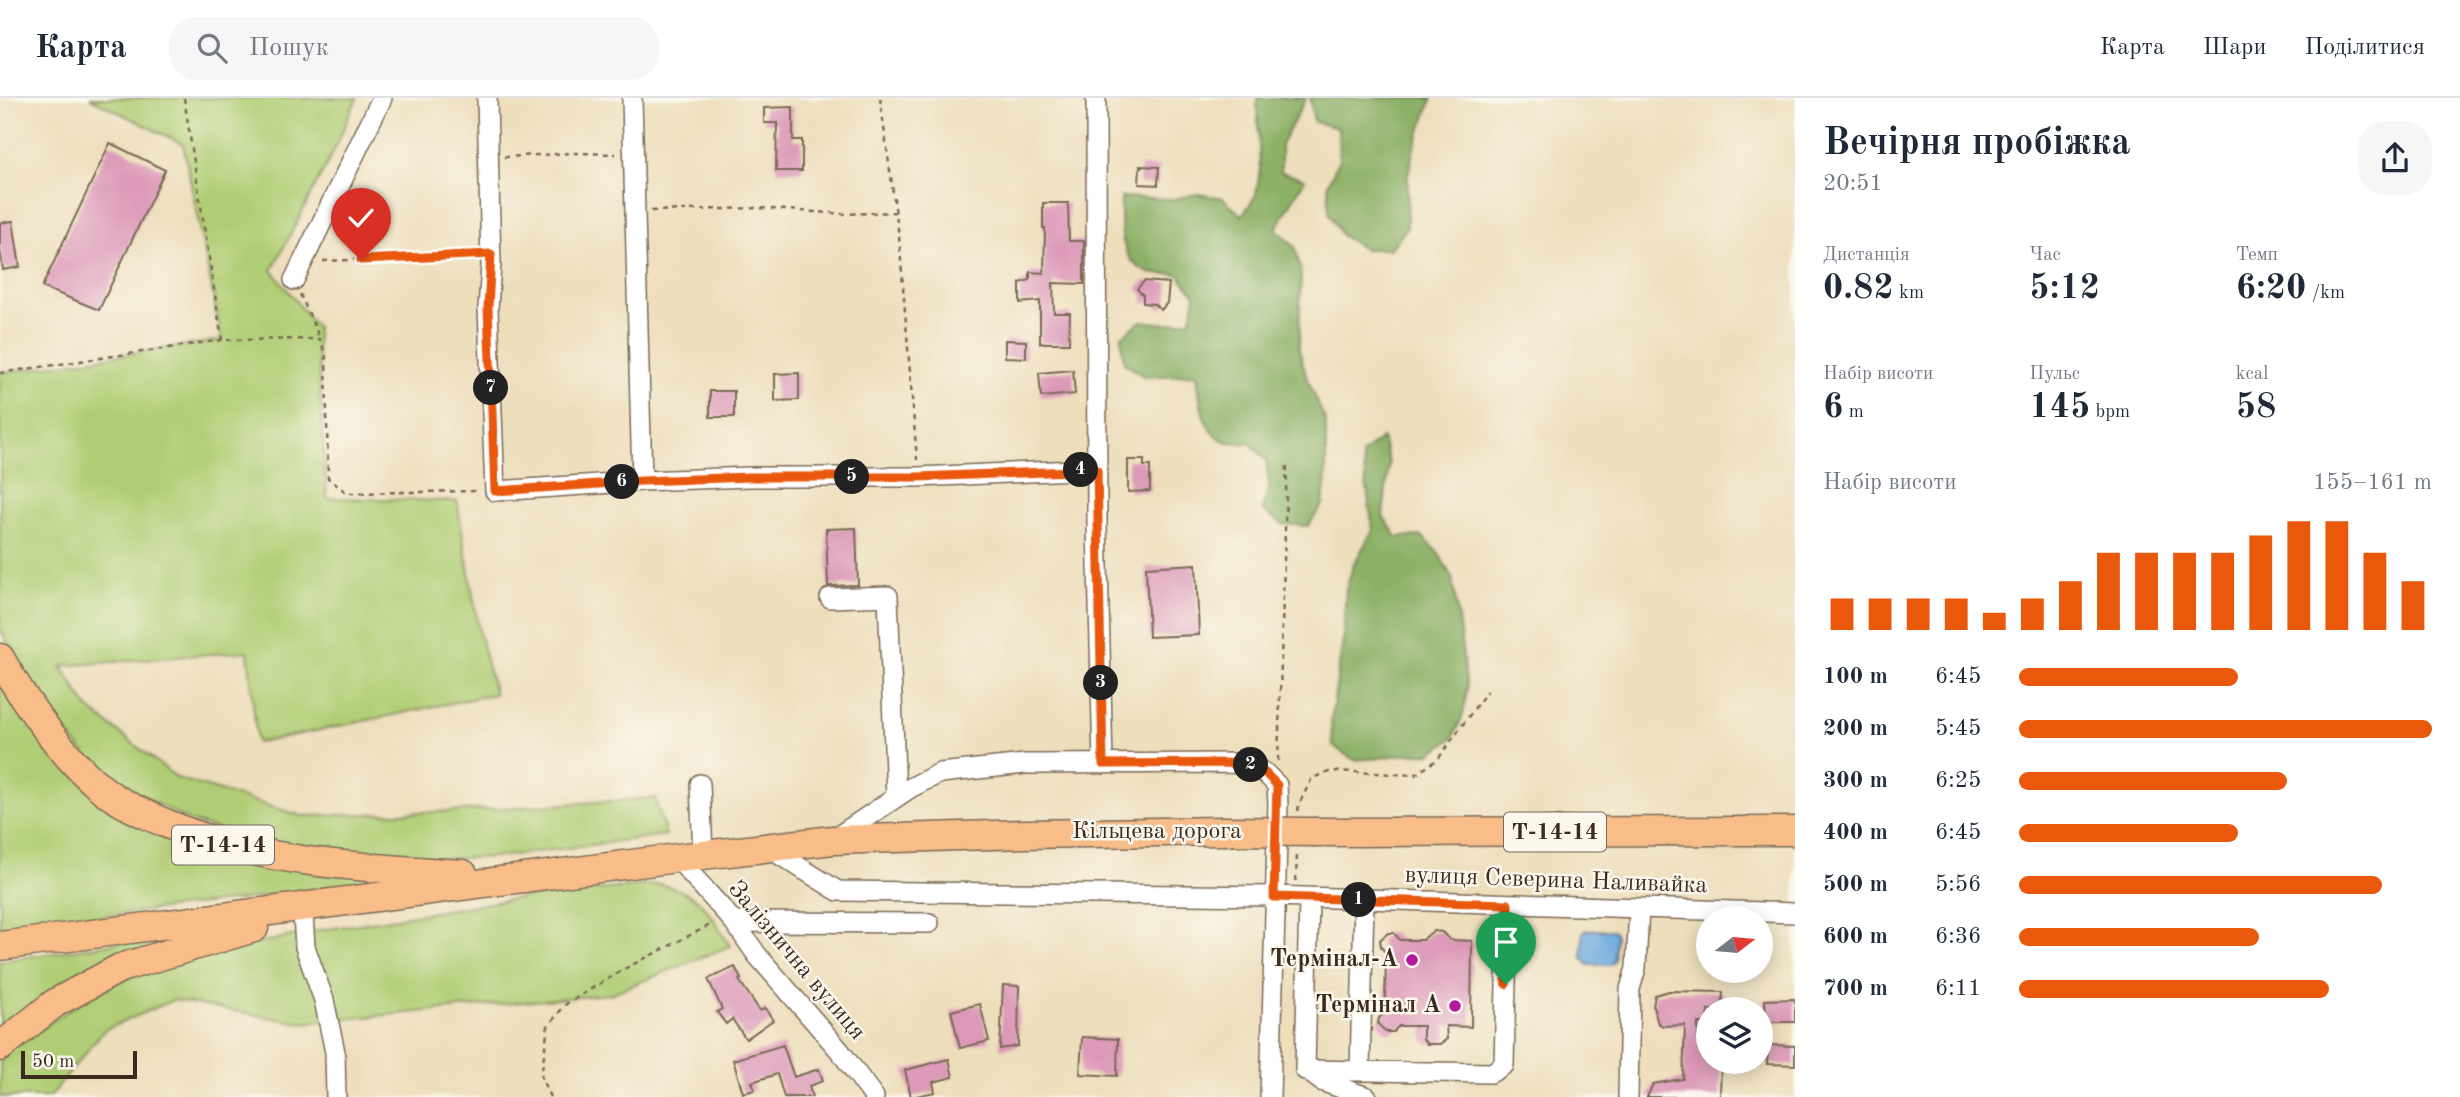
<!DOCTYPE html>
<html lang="uk">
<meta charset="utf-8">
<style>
:root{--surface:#fff;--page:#f6f6f7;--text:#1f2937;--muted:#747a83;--line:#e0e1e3;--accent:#ea580c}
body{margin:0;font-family:"Old Standard TT",serif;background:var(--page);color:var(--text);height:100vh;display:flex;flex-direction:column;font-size:26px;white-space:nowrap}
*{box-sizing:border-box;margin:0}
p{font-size:23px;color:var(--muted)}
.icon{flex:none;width:38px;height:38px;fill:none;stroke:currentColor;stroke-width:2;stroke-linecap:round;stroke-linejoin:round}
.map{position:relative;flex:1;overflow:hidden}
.panel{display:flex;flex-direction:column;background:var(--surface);width:665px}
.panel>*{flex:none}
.needle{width:46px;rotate:74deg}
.fabs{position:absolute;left:1696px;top:808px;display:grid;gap:14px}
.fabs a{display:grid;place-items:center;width:77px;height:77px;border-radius:50%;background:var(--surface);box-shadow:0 4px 18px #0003;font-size:35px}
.scale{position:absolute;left:21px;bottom:18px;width:116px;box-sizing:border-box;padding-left:7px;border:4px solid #3b2a1e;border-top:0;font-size:19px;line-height:24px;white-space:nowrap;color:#3b2a1e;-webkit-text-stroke:5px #fbf7ec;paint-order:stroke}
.pin{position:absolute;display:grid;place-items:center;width:60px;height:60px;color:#fff;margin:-72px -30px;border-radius:50% 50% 50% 0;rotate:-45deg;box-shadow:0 0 7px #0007}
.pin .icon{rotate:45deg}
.km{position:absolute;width:35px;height:35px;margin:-18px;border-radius:50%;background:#222;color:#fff;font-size:19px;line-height:35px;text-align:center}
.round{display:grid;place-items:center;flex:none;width:74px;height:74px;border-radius:28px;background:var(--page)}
.summary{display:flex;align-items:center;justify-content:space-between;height:119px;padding:0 28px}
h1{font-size:38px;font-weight:700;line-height:52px}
.figures{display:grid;grid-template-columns:repeat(3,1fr);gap:10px;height:119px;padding:7px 28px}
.figures div{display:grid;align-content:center}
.figures b{font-size:35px;font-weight:700}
.figures small{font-size:19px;font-weight:400}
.figures p{font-size:19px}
.chart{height:196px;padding:14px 28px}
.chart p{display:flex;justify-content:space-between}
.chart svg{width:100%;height:126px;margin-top:7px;stroke:var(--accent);stroke-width:6}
ul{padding:0 28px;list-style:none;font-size:23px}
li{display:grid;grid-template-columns:112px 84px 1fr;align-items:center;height:52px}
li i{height:18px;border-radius:9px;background:var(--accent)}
header{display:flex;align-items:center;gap:42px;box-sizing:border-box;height:98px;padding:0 35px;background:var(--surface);border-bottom:2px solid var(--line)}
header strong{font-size:33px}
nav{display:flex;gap:38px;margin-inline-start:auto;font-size:24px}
.search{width:490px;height:63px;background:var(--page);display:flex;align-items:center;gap:18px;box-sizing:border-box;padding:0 24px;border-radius:28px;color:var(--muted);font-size:26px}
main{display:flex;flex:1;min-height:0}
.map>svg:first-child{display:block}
.green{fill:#b0cd74;stroke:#767c49;stroke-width:2}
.forest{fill:#8cb066;stroke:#646d42;stroke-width:2}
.water{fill:#6aa9dd;stroke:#526a7e;stroke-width:2}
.building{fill:#dc99b8}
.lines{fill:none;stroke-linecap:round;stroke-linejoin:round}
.minor-casing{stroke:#796955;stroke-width:22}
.highway-casing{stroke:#796955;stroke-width:31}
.path{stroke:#796955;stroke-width:2.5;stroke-dasharray:5 5;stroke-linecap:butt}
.minor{stroke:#fff;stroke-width:19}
.highway{stroke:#f8bd89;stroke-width:28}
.highway-bridge-casing{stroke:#796955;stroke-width:31;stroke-linecap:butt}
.highway-bridge{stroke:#f8bd89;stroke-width:28}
.route-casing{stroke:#fff;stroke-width:14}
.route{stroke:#ea580c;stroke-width:9}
.poi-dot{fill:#b5179e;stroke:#fbf7ec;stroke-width:2.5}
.labels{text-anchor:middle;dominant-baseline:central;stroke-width:5;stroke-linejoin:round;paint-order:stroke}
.shield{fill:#fbf7ec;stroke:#75685c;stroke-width:2}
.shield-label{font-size:23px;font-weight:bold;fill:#3b2a1e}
.street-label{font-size:24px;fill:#3b2a1e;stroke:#fbf7ec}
.poi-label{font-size:24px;font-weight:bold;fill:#3b2a1e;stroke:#fbf7ec;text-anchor:end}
</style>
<header>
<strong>Карта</strong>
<div class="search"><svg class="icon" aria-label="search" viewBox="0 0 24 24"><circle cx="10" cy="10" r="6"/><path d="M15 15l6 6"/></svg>Пошук</div>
<nav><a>Карта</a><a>Шари</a><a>Поділитися</a></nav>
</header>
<main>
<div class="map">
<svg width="1795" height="999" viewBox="0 0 1795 999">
<rect width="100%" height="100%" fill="#fbf7ec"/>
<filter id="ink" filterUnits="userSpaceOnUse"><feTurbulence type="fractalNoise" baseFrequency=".0143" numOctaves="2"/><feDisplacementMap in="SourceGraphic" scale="14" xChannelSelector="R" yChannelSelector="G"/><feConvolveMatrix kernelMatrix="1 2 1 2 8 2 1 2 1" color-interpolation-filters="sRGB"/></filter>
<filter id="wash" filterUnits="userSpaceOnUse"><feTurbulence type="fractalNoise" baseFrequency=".00686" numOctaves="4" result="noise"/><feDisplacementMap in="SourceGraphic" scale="28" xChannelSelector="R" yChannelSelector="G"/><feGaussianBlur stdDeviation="1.57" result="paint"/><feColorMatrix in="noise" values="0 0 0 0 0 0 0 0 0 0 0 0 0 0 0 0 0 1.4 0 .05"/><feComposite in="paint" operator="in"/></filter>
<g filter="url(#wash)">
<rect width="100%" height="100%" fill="#eddebc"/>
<path class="green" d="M90,0H357L334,52L272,172L316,229L327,400L457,403L480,539L495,596L257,645L248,553L61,568L88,610L177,680L302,718L462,713L655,700L666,737L498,759L397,762L283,749L189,723L121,686L92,664L58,625L24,575L0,531V275L222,242L183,46Z
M0,580L109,709L408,782L0,830Z
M658,786C702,795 708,812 730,848L610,896L301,925L173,902L104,932L50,999H0V962L7,954L103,889L159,868L309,834L527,799Z
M196,833L0,937V863Z"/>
<path class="forest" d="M1257,0H1306L1281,47V74L1305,81L1276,131L1295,149L1301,174L1299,251L1306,277L1326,325V378L1323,406L1308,428L1283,426L1262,412L1269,388L1266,362L1251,346C1244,345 1235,345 1228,344C1200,336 1200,299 1197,276L1145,279L1124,265L1121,239L1141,223L1167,226L1191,222L1195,196L1178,176C1169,176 1158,177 1150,175C1117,163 1121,129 1121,99L1173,101L1198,96L1223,100L1242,118L1256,97L1260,72Z
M1310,0H1432L1414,50L1408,76L1407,130L1390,151H1364L1341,137L1329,114L1328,86L1339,62L1338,30L1314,24Z
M1382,340L1389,365L1383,418L1397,439L1422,438L1439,456L1452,480L1457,512L1467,591L1463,617L1453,640L1431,655L1405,656L1380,660L1354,662L1333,648L1331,622L1343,542L1346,491L1354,466L1373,432L1362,356Z"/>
<path class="water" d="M1586,832H1613L1616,837L1614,864L1609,867H1588L1582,858L1583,834Z"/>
<g id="blocks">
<path class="building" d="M793,9V42H802V73H776L777,25H764V10Z
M110,45L165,72L99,212L42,189Z
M1140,68L1159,69L1158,87L1139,86Z
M1043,105H1068L1069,143H1084V186L1053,185L1054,215H1070L1069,245H1040V203L1020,205V185L1030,182V174L1044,175L1045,130H1043Z
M13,123L20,169L3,172L0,153V125Z
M1144,183L1169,185L1167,205L1161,212L1154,206L1143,205V197L1137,191Z
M1005,242L1026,243V260L1005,259Z
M1073,272L1075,296L1041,299L1039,275Z
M799,275V302L775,303V276Z
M710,293H734V319H710Z
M1128,362H1144V368H1150V393L1128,394Z
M856,430L858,487L828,488L826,431Z
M1196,466L1199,537L1149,539L1146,469Z
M1433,833L1442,834L1450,842L1472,843L1471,929L1446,928L1447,941L1440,946H1427L1423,941V928H1399L1393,934H1386L1378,926L1379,920L1385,914L1386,855L1381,849L1380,842L1388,835H1394L1400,842H1422Z
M735,869L741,881L739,882L760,913L765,910L773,922L746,941L732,921L726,926L717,914L722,911L708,881Z
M1003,887L1019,888L1018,948L1000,951Z
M1669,893L1723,894L1722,912H1708V925H1698V945H1708V964H1721L1720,999H1647L1653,986L1683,981L1685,927L1663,928L1658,925L1653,909L1655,897Z
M1795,901V924H1766L1765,902Z
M980,906L989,943L960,950L951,913Z
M1082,939L1118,941L1117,978L1080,976Z
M783,947L794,979L819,971L823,983L809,988L812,999H784L777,976L752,984L755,992L743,995L733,962Z
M1768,947L1795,948V967L1767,966Z
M949,961L953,979L933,984L935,994L911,999L905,972Z"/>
</g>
</g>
<g filter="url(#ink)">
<use href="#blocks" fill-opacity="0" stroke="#796955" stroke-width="2"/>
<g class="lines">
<defs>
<path id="minor" d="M487,0L491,167L488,210L495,393L642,383L750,379H918L1097,371
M632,0L642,383
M1096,0L1097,428L1103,666
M294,182L382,0
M830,500L888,498L896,699
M700,686L703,756
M834,741L910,690L940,675L1025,666L1247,665L1265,675L1277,687L1278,706L1270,999
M767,749L838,793L1274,798L1795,815
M677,760L734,824L757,857L840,953L874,999
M303,817L305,849L324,902L335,954L336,999
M734,824L929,825
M1305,972L1491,975L1504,967L1508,806
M1305,972L1309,800
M1360,973L1364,802
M1309,974L1321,983L1367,999
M1628,999L1630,891L1636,870L1639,810"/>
<path id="highway" d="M0,560C23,602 69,668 109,696C125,708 147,717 165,725C260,766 361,769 463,776
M1316,734L1795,733
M0,848L677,760L833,742L1025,736L1224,733
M0,949L55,905L120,870L254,830"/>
</defs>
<use href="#minor" class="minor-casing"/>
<use href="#highway" class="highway-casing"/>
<path class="path" d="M184,0L222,242L320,241L326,259L328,380L347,395L478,393
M880,0L899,138L917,362
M504,59L573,55L616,56
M651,113L757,110L846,116L896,114
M323,163L474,157
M300,196L320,241
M0,275L222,242
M1278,663L1287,365
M1298,713L1299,706L1312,680L1332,673L1415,677L1438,661L1487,593
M1296,783L1297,754
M550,999L541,979L548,928L566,906L626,870L712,826"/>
<use href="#minor" class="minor"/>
<use href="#highway" class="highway"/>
<defs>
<path id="highway-bridge" d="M1224,733L1316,734"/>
</defs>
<use href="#highway-bridge" class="highway-bridge-casing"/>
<use href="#highway-bridge" class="highway-bridge"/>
</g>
</g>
<g class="lines" filter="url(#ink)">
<defs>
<path id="route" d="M361,162L491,156L488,210L495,393L642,383L750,379H918L1097,372L1103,666L1247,665L1265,675L1277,687L1274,799L1508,806L1506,886"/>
</defs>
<use href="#route" class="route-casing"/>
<use href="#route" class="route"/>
</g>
<g class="poi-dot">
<circle cx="1412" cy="862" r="7"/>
<circle cx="1455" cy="908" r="7"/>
</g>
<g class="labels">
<g class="shield">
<rect x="1504" y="714.5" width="102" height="39" rx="5"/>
<rect x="172" y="727.5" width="102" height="39" rx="5"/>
</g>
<g class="shield-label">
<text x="1555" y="734">Т-14-14</text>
<text x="223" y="747">Т-14-14</text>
</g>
<g class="street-label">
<text x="1157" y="734">Кільцева дорога</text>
<text transform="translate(1556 783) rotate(2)">вулиця Северина Наливайка</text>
<text transform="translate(796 863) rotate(50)">Залізнична вулиця</text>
</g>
<g class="poi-label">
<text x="1398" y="862">Термінал-А</text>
<text x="1441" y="908">Термінал А</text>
</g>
</g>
</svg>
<div class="fabs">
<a><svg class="needle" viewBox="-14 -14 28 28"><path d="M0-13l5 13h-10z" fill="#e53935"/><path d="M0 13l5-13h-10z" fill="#747a83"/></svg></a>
<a><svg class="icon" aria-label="layers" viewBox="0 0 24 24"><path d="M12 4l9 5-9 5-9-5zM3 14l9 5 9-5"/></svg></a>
</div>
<div class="scale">50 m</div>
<div class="pin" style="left:1506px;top:886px;background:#1e9e55"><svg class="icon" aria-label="arrive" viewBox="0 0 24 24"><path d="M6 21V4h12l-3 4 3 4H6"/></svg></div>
<div class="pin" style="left:361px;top:162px;background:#d93025"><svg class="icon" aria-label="check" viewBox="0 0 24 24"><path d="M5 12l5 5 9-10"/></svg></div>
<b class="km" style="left:1359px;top:802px">1</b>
<b class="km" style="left:1251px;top:667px">2</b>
<b class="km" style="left:1101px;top:585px">3</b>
<b class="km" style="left:1081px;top:372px">4</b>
<b class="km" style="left:852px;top:379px">5</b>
<b class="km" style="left:622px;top:384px">6</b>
<b class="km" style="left:491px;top:290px">7</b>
</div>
<section class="panel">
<div class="summary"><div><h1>Вечірня пробіжка</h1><p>20:51</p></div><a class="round"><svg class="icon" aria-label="share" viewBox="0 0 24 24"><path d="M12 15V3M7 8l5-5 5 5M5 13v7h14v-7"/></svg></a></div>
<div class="figures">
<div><p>Дистанція</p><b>0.82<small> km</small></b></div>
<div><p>Час</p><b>5:12</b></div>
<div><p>Темп</p><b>6:20<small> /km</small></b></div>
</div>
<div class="figures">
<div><p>Набір висоти</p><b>6<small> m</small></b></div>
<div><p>Пульс</p><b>145<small> bpm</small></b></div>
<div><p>kcal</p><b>58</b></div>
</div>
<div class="chart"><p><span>Набір висоти</span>155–161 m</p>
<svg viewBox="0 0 160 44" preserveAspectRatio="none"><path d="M5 44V33M15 44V33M25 44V33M35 44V33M45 44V38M55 44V33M65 44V27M75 44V17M85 44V17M95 44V17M105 44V17M115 44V11M125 44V6M135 44V6M145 44V17M155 44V27"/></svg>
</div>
<ul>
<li><b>100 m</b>6:45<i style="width:53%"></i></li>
<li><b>200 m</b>5:45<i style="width:100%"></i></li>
<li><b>300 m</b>6:25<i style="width:65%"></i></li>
<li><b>400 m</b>6:45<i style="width:53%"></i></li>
<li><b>500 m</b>5:56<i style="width:88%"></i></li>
<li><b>600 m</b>6:36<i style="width:58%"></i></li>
<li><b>700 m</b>6:11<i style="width:75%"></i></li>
</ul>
</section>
</main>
